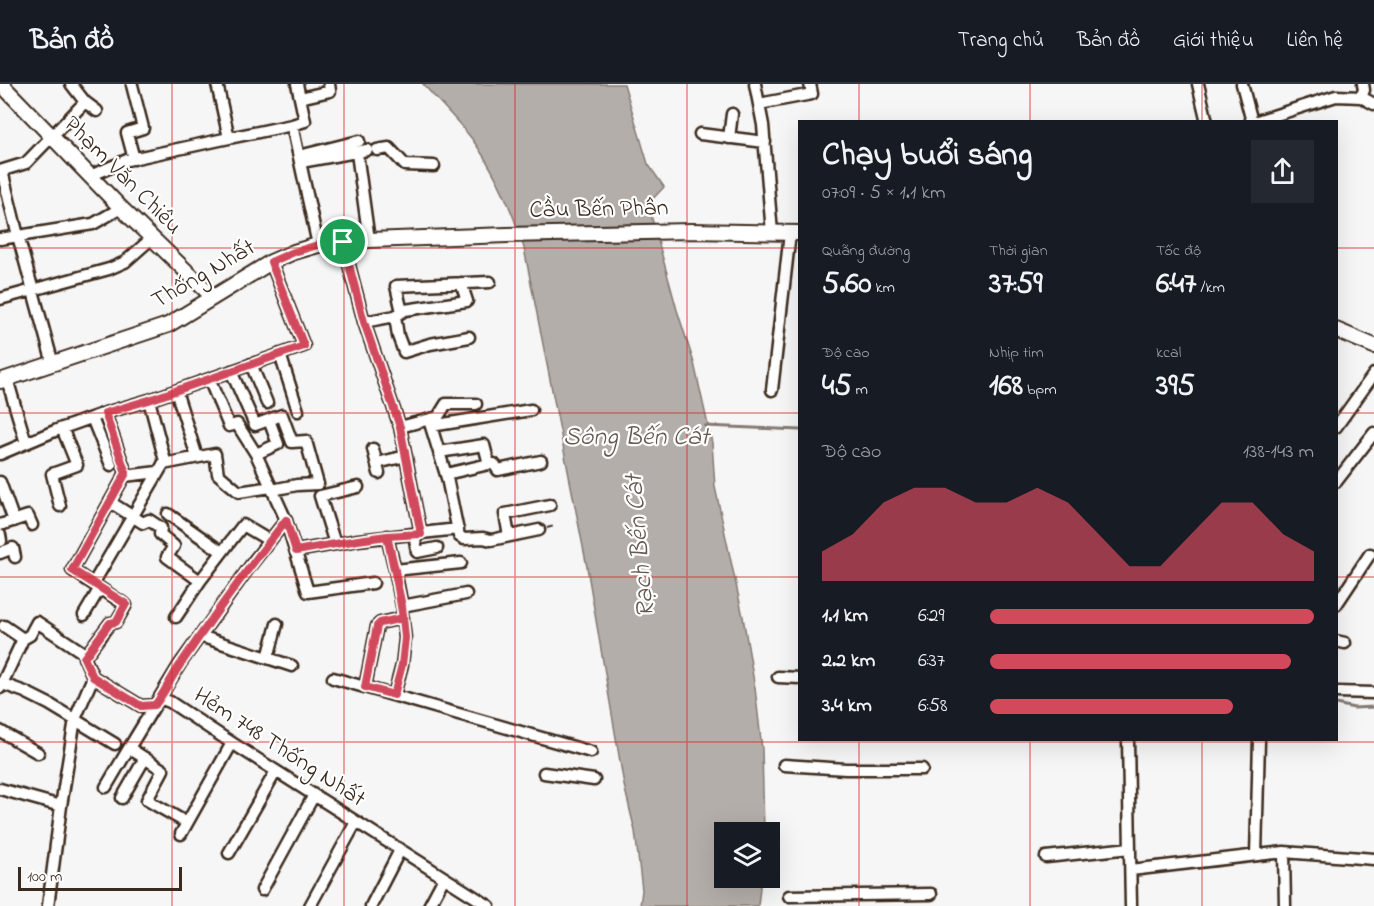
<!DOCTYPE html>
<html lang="vi">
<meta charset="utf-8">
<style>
:root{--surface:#171b24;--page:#242831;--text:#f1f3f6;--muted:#9ea1a6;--line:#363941;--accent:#d1495b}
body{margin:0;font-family:"Indie Flower",sans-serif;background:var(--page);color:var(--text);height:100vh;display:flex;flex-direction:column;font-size:22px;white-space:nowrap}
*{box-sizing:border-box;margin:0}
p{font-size:20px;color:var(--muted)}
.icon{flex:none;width:33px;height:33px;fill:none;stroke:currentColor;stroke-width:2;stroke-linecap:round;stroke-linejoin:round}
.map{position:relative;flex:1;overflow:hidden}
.sheet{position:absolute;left:798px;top:36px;width:540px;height:621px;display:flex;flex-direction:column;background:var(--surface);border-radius:0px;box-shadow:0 6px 24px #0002}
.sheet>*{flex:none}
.fabs{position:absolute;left:714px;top:738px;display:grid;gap:12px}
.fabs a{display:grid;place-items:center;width:66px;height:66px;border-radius:0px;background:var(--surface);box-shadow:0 6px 24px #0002;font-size:30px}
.scale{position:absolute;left:18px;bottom:15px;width:164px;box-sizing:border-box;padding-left:6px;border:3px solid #3b2a1e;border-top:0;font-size:16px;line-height:21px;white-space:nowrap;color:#3b2a1e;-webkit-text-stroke:4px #fff;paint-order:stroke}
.pin{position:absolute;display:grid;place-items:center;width:51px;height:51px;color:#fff;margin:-26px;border:3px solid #fff;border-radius:50%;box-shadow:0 2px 6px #0007}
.round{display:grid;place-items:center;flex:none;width:63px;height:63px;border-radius:0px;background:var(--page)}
.overview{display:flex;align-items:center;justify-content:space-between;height:102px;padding:0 24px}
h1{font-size:33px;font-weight:800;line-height:45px}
.metrics{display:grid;grid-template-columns:repeat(3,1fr);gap:9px;height:102px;padding:6px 24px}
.metrics div{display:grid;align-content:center}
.metrics b{font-size:30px;font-weight:800}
.metrics small{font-size:16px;font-weight:400}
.metrics p{font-size:16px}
.chart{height:168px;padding:12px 24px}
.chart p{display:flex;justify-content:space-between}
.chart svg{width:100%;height:108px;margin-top:6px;fill:var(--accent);opacity:.7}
ul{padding:0 24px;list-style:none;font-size:20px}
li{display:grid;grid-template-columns:96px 72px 1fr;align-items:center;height:45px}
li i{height:15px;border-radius:8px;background:var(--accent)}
header{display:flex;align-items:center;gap:36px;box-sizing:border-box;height:84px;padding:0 30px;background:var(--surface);border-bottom:2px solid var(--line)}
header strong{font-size:28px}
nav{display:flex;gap:33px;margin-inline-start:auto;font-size:21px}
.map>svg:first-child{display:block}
.water{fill:#b4aeaa;stroke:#847972;stroke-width:1.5}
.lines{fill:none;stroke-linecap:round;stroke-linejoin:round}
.stream{stroke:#847972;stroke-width:3}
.minor-casing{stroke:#3b2a1e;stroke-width:15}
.major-casing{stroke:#3b2a1e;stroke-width:18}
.path{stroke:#3b2a1e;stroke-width:2;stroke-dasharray:6 4.5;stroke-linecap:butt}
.minor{stroke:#fff;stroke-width:10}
.major{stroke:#fff;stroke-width:14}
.route-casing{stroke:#fff;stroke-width:12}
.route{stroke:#d1495b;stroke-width:8}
.grid{fill:none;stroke:#d62828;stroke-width:1.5;stroke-opacity:0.55}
.labels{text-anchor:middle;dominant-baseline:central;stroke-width:4.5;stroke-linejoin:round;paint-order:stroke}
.street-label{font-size:24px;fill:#3b2a1e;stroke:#fff}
.water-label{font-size:26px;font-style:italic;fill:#65584f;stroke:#fff}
</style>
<header>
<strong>Bản đồ</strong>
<nav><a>Trang chủ</a><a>Bản đồ</a><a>Giới thiệu</a><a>Liên hệ</a></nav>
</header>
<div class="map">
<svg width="1374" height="822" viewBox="0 0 1374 822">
<rect width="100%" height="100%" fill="#f7f6f6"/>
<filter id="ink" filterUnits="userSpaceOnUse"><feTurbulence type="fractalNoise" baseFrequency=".0167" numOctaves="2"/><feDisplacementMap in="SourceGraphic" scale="12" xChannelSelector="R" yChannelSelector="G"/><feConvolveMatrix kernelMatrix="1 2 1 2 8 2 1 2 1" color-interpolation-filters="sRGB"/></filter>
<g filter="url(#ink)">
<path class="water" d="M423,0H624L648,80L664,103L648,120L677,226L694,279L712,359L715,403L743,533L755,604L762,665L764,748H724V794H761L758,822H640L642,806L635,747L624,701L587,483L524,164C512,125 496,88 472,55C457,36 439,18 423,0Z"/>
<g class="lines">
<path class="stream" d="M705,342L800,346
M1336,620L1354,624L1374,623"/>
<defs>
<path id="minor" d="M71,0L85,18L97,27
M217,0L229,54
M755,0L763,41L772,149
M1198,0L1207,38
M1242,0L1252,38
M132,1L143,44L127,49L134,75
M1361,13L1374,20
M300,14L330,7L329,0
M759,20L812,10L810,0
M1254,38L1336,12L1361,13L1364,6L1363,0
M292,41L318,161
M700,50L765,58
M729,54L732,30
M377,66L389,64L405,81L434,82
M357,69L369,156
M299,72L359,57
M301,78L367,66
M0,87L26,79L85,18
M2,87L18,152L53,280
M90,92L127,76L229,54L292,41L305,37L297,0
M0,155L93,140L121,124
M343,158L364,238L400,343L421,450
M0,215L109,185L125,178L152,154
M402,228L396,202L490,198
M395,232L398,252L404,268L430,260L469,253
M364,238L395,232L405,226L467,217L461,199
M280,270L298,327
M251,280L267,319
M231,287L255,341L282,331L292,358L306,357L318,400L297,401L272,406
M7,295L26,359
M209,295L229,342L237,340L256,370L286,436L308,508L373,499
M772,306L790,149
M176,307L197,373
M92,334L111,381
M429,336L447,394L459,452L464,455L483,454L491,456L539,446
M431,342L531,326
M400,343L438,333L446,320H476
M1336,343L1374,290
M373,365L379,389
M439,368L484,361L489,380
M0,370L57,346L105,329L149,316L304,262L271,178
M256,370L278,360L269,336
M377,379L406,372
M163,380L215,370L218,390L239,408L271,403
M446,390L489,380H494L498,386L541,377
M124,392L158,388
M0,398L14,437
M1336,398L1374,349
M110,418L143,439L149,436L161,444L160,450L174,462L167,473L200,497L243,441L270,457
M60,422L52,390L77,381L62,344
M168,430L222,468
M0,441L28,432L32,441
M414,450L417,468L437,464
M0,451L1,457H0
M387,452L395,486L402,522L466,510
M509,452L505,430L550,421
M335,460L320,412L358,403
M296,467L358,456L458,445
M0,469L13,464L15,473
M395,486L461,479
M93,500L72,486L126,389L105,329
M1336,521L1370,470
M84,531L100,504L93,500L165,377L149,316
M176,533L200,497
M4,542L23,555
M200,552L292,582
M1336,557L1345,559
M84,574L110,539L116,538L126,521L100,504
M268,574L277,540
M93,593L141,622L155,621
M778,593L800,594
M333,594L591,668
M0,599L25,608L49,620L115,660
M365,603L377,542L380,539L403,534
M0,604L23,555L30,551L37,538L82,568L93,593
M1336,608L1374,609
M394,611L402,581L405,554L402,529
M160,614L170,618L232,659L489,822
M0,647L38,669
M1128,656L1131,822
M784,681L846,685H922
M544,689L594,696
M106,703L129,664
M0,705L61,722
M122,714L145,674
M187,739L147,716L163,686L129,664L180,580L253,478L286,436
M181,750L232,659
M1284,768L1285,822
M229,769L276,687
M1256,771L1259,656
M1046,773L1130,764
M1131,786L1284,768L1374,775
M262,806L314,711
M789,812L931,810
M48,822L61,722L75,635L93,593
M310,822L356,738
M371,822L400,766
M429,822L444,794"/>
<path id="major" d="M1,0L121,124L213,213
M1336,246L1374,262
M0,297L168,241L271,178L294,168L318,161L369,156L507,151L691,147L800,149"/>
</defs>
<use href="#minor" class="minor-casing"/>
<use href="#major" class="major-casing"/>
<path class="path" d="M547,444L554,442"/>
<use href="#minor" class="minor"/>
<use href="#major" class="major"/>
</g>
</g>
<g class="lines" filter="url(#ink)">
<defs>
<path id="route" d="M343,158L318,161L294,168L271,178L304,262L149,316L105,329L126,389L72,486L126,520L116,538L110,539L84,574L93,593L141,622L155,621C165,608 172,592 182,578C215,529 250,482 286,436L296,467L358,456L387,452L395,486L403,534L380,539L377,542L365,603L394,611L402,581L405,554L402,522L387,452L421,450L400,343L364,238L343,158"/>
</defs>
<use href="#route" class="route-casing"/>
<use href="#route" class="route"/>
</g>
<path class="grid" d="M172,0V822M344,0V822M515,0V822M687,0V822M859,0V38M1030,0V38M1202,0V38M0,164H800M1336,164H1374M0,329H800M1336,329H1374M0,493H800M1336,493H1374M859,656V822M1030,656V822M1202,656V822M0,658H1374"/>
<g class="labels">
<g class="street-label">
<text transform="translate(122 92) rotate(45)">Phạm Văn Chiêu</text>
<text transform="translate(599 126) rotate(-1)">Cầu Bến Phân</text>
<text transform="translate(204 191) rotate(-30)">Thống Nhất</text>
<text transform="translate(279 664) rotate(33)">Hẻm 748 Thống Nhất</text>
</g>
<g class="water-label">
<text x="636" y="354">Sông Bến Cát</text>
<text transform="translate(641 462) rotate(-95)">Rạch Bến Cát</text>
</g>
</g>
</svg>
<div class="fabs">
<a><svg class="icon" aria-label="layers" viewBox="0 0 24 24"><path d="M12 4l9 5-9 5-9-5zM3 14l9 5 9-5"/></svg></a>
</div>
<div class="scale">100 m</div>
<div class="pin" style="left:343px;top:158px;background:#1e9e55"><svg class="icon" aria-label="arrive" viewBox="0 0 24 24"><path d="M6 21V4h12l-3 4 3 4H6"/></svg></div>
<section class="sheet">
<div class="overview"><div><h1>Chạy buổi sáng</h1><p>07:09 · 5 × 1.1 km</p></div><a class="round"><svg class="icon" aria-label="share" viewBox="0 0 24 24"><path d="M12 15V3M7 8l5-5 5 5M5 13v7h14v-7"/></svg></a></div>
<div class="metrics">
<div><p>Quãng đường</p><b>5.60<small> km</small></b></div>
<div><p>Thời gian</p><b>37:59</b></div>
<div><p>Tốc độ</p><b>6:47<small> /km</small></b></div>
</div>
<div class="metrics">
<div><p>Độ cao</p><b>45<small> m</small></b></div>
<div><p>Nhịp tim</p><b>168<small> bpm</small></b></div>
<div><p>kcal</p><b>395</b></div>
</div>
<div class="chart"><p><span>Độ cao</span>138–143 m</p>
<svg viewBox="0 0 160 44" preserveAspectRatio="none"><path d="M0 44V32L10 25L20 12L30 6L40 6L50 12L60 12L70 6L80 12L90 25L100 38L110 38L120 25L130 12L140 12L150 25L160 32V44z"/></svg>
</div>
<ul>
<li><b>1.1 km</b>6:29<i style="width:100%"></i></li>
<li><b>2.2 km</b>6:37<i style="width:93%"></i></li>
<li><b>3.4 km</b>6:58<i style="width:75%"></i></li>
</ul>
</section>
</div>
